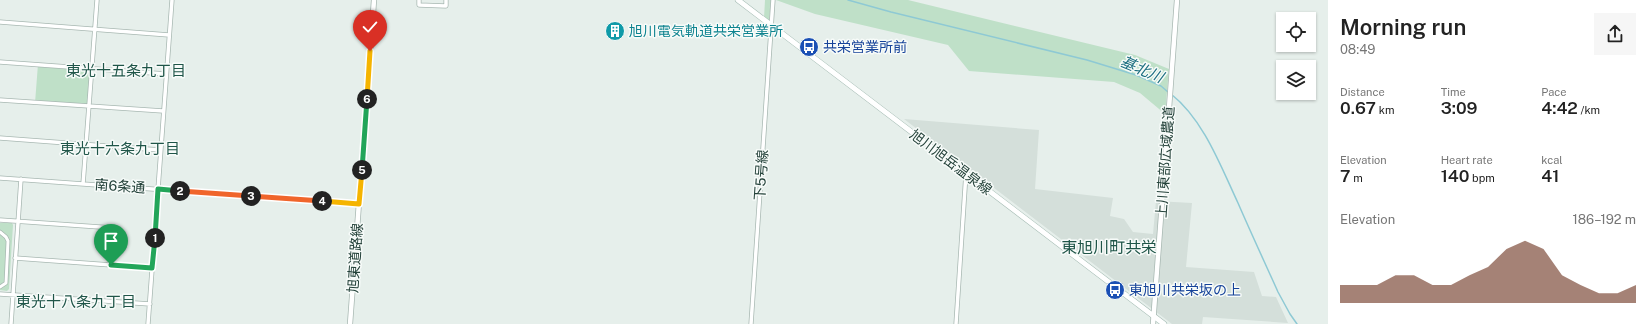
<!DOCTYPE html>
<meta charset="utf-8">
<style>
:root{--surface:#fff;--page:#f6f6f6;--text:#222;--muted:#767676;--accent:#804e3d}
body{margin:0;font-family:"Public Sans","Noto Sans JP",sans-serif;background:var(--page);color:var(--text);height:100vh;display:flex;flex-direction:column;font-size:15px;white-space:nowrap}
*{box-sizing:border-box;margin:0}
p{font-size:13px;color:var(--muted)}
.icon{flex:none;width:22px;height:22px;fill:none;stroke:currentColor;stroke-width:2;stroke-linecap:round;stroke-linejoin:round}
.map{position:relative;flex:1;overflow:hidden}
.side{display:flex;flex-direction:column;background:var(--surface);width:320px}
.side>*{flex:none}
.buttons{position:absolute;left:1276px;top:12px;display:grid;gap:8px}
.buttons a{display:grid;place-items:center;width:40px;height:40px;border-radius:0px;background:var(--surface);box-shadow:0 1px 3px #0004;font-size:20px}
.pin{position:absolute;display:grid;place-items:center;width:34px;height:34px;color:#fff;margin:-41px -17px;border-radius:50% 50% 50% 0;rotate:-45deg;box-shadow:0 0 4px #0007}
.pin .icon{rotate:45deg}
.km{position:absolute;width:20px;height:20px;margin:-10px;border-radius:50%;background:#222;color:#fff;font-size:11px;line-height:20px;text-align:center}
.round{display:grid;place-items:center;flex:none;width:42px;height:42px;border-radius:0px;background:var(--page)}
.head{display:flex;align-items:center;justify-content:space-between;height:68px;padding:0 12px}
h1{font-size:22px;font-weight:600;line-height:30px}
.metrics{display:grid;grid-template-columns:repeat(3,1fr);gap:6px;height:68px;padding:4px 12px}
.metrics div{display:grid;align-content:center}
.metrics b{font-size:17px;font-weight:600}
.metrics small{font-size:11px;font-weight:400}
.metrics p{font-size:11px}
.chart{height:112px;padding:8px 12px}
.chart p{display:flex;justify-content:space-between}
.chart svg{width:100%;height:72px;margin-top:4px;fill:var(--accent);opacity:.7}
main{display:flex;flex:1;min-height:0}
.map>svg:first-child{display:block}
.built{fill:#d4dfda}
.green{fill:#bfe0c8}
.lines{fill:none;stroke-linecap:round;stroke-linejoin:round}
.stream{stroke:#8ec9d4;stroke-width:1.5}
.pedestrian-casing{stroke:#a8b8b2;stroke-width:4.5}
.minor-casing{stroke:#a8b8b2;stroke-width:5}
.tertiary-casing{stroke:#a8b8b2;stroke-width:6}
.secondary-casing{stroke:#a4bbb3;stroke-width:6}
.pedestrian{stroke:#fff;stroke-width:3}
.minor{stroke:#fff;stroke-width:3.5}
.tertiary{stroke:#fff;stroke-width:4.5}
.secondary{stroke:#fff;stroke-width:5}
.split-1-casing{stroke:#fff;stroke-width:8}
.split-2-casing{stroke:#fff;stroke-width:8}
.split-3-casing{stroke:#fff;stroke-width:8}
.split-4-casing{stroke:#fff;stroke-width:8}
.split-5-casing{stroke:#fff;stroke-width:8}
.split-6-casing{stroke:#fff;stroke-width:8}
.split-7-casing{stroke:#fff;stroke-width:8}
.split-1{stroke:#22a559;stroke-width:5}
.split-2{stroke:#22a559;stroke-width:5}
.split-3{stroke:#f0652b;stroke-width:5}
.split-4{stroke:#f0652b;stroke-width:5}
.split-5{stroke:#f5b400;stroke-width:5}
.split-6{stroke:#22a559;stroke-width:5}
.split-7{stroke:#f5b400;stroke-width:5}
.labels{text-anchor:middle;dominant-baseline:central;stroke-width:3;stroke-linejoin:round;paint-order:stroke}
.culture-label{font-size:14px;fill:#0d838f;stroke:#f7fbf9;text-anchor:start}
.transit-label{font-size:14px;fill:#164399;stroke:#f7fbf9;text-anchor:start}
.street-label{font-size:14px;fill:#24423a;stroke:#f7fbf9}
.water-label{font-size:15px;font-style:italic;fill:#1c6f80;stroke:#f7fbf9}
.neighbourhood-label{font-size:15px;fill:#1f5548;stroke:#f7fbf9}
.quarter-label{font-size:16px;fill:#1f5548;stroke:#f7fbf9}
</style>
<main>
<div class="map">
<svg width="1328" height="324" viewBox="0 0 1328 324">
<rect width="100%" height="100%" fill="#e6efeb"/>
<path class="built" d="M904,119L1039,130L1035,189L1113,198L1110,216L1124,219L1133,232L1153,234L1156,201L1192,203L1186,267L1254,272L1262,296L1276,297L1288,323L1203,317L1202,324H1172Z"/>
<path class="green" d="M765,0H771L769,22L764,18Z
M776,0H908L1135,55L1169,69L1165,114L1140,93L1114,82L969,71L948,45L815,14Z
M38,64L91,68L89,106L35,103Z
M0,223H12L13,225L9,289L7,291L0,290Z"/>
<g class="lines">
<path class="stream" d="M848,0L891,12L1087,60L1136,75L1161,86L1168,92
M1171,94C1204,120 1221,167 1238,203C1251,233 1265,263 1278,292L1290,314L1297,324"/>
<defs>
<path id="pedestrian" d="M0,232L6,237L8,241L6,283L0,287"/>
<path id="minor" d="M419,0V5L446,6V0
M0,22L169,35
M0,62L166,74
M0,100L163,111
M0,138L160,150
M0,178L359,204
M83,184L97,0
M0,220L114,228L111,265
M15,258L152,268
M0,294L150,304
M11,324L21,179
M148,324L172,0
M751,324L773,0
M956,324L966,173"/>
<path id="tertiary" d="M350,324L374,0
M1153,324L1177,0"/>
<path id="secondary" d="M738,0L1164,324"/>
</defs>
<use href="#pedestrian" class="pedestrian-casing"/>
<use href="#minor" class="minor-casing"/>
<use href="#tertiary" class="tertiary-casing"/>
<use href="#secondary" class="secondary-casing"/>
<use href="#pedestrian" class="pedestrian"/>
<use href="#minor" class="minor"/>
<use href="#tertiary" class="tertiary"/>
<use href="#secondary" class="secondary"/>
</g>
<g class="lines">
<defs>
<path id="split-1" d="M111,265L152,268L155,238"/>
<path id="split-2" d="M155,238L158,189L180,191"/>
<path id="split-3" d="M180,191L251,196"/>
<path id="split-4" d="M251,196L322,201"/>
<path id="split-5" d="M322,201L359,204L362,170"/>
<path id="split-6" d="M362,170L367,99"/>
<path id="split-7" d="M367,99L370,51"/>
</defs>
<use href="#split-1" class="split-1-casing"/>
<use href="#split-2" class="split-2-casing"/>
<use href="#split-3" class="split-3-casing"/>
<use href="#split-4" class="split-4-casing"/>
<use href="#split-5" class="split-5-casing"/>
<use href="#split-6" class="split-6-casing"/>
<use href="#split-7" class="split-7-casing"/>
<use href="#split-1" class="split-1"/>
<use href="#split-2" class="split-2"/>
<use href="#split-3" class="split-3"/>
<use href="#split-4" class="split-4"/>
<use href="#split-5" class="split-5"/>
<use href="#split-6" class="split-6"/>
<use href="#split-7" class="split-7"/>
</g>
<defs>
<symbol id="building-disc" viewBox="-11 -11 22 22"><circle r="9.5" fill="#0f9aa8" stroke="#f7fbf9"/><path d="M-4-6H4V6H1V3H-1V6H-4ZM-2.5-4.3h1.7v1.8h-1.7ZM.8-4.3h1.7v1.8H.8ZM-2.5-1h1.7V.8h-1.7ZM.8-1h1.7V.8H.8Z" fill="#fff"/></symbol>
<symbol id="bus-disc" viewBox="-11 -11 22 22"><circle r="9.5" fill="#1a4fb4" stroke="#f7fbf9"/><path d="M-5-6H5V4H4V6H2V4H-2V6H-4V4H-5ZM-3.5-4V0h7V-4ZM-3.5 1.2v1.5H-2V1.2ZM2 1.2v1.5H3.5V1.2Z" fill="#fff"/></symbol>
</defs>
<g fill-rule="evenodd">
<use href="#building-disc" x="604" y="20" width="22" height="22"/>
<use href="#bus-disc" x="798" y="36" width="22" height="22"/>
<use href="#bus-disc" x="1104" y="279" width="22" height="22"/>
</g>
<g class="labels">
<g class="culture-label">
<text x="629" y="31">旭川電気軌道共栄営業所</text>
</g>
<g class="transit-label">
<text x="823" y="47">共栄営業所前</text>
<text x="1129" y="290">東旭川共栄坂の上</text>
</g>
<g class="street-label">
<text transform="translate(951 162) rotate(37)">旭川旭岳温泉線</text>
<text transform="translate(1165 162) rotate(-86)">上川東部広域農道</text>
<text transform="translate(761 175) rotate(-86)">下5号線</text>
<text transform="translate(120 186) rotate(4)">南6条通</text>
<text transform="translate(355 258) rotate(-86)">旭東道路線</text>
</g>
<g class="water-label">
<text transform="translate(1142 69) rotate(23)">基北川</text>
</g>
<g class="neighbourhood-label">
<text x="126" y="70">東光十五条九丁目</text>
<text x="120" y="148">東光十六条九丁目</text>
<text x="76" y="301">東光十八条九丁目</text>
</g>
<g class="quarter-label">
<text x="1109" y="247">東旭川町共栄</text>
</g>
</g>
</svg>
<div class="buttons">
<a><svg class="icon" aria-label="locate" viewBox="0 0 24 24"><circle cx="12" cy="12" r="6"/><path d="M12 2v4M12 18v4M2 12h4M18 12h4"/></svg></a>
<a><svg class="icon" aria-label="layers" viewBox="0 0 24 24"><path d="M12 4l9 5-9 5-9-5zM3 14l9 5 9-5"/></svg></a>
</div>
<div class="pin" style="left:111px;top:265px;background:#1e9e55"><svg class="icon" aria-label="arrive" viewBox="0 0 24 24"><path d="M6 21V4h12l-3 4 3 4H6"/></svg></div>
<div class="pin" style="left:370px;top:51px;background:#d93025"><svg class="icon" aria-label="check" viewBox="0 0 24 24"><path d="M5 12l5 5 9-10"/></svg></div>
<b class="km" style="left:155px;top:238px">1</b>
<b class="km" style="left:180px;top:191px">2</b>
<b class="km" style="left:251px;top:196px">3</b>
<b class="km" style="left:322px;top:201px">4</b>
<b class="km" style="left:362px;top:170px">5</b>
<b class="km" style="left:367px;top:99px">6</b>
</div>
<section class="side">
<div class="head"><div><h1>Morning run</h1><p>08:49</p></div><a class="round"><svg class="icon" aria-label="share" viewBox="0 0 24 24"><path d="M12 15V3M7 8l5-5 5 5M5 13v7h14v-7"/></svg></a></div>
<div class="metrics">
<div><p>Distance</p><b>0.67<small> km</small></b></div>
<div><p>Time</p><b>3:09</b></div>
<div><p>Pace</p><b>4:42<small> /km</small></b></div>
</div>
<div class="metrics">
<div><p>Elevation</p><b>7<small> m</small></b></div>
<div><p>Heart rate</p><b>140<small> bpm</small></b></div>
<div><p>kcal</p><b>41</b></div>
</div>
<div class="chart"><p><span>Elevation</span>186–192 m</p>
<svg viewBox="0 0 160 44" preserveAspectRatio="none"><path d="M0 44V33L10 33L20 33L30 27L40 27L50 33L60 33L70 27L80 22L90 11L100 6L110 11L120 27L130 33L140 38L150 38L160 33V44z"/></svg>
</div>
</section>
</main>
